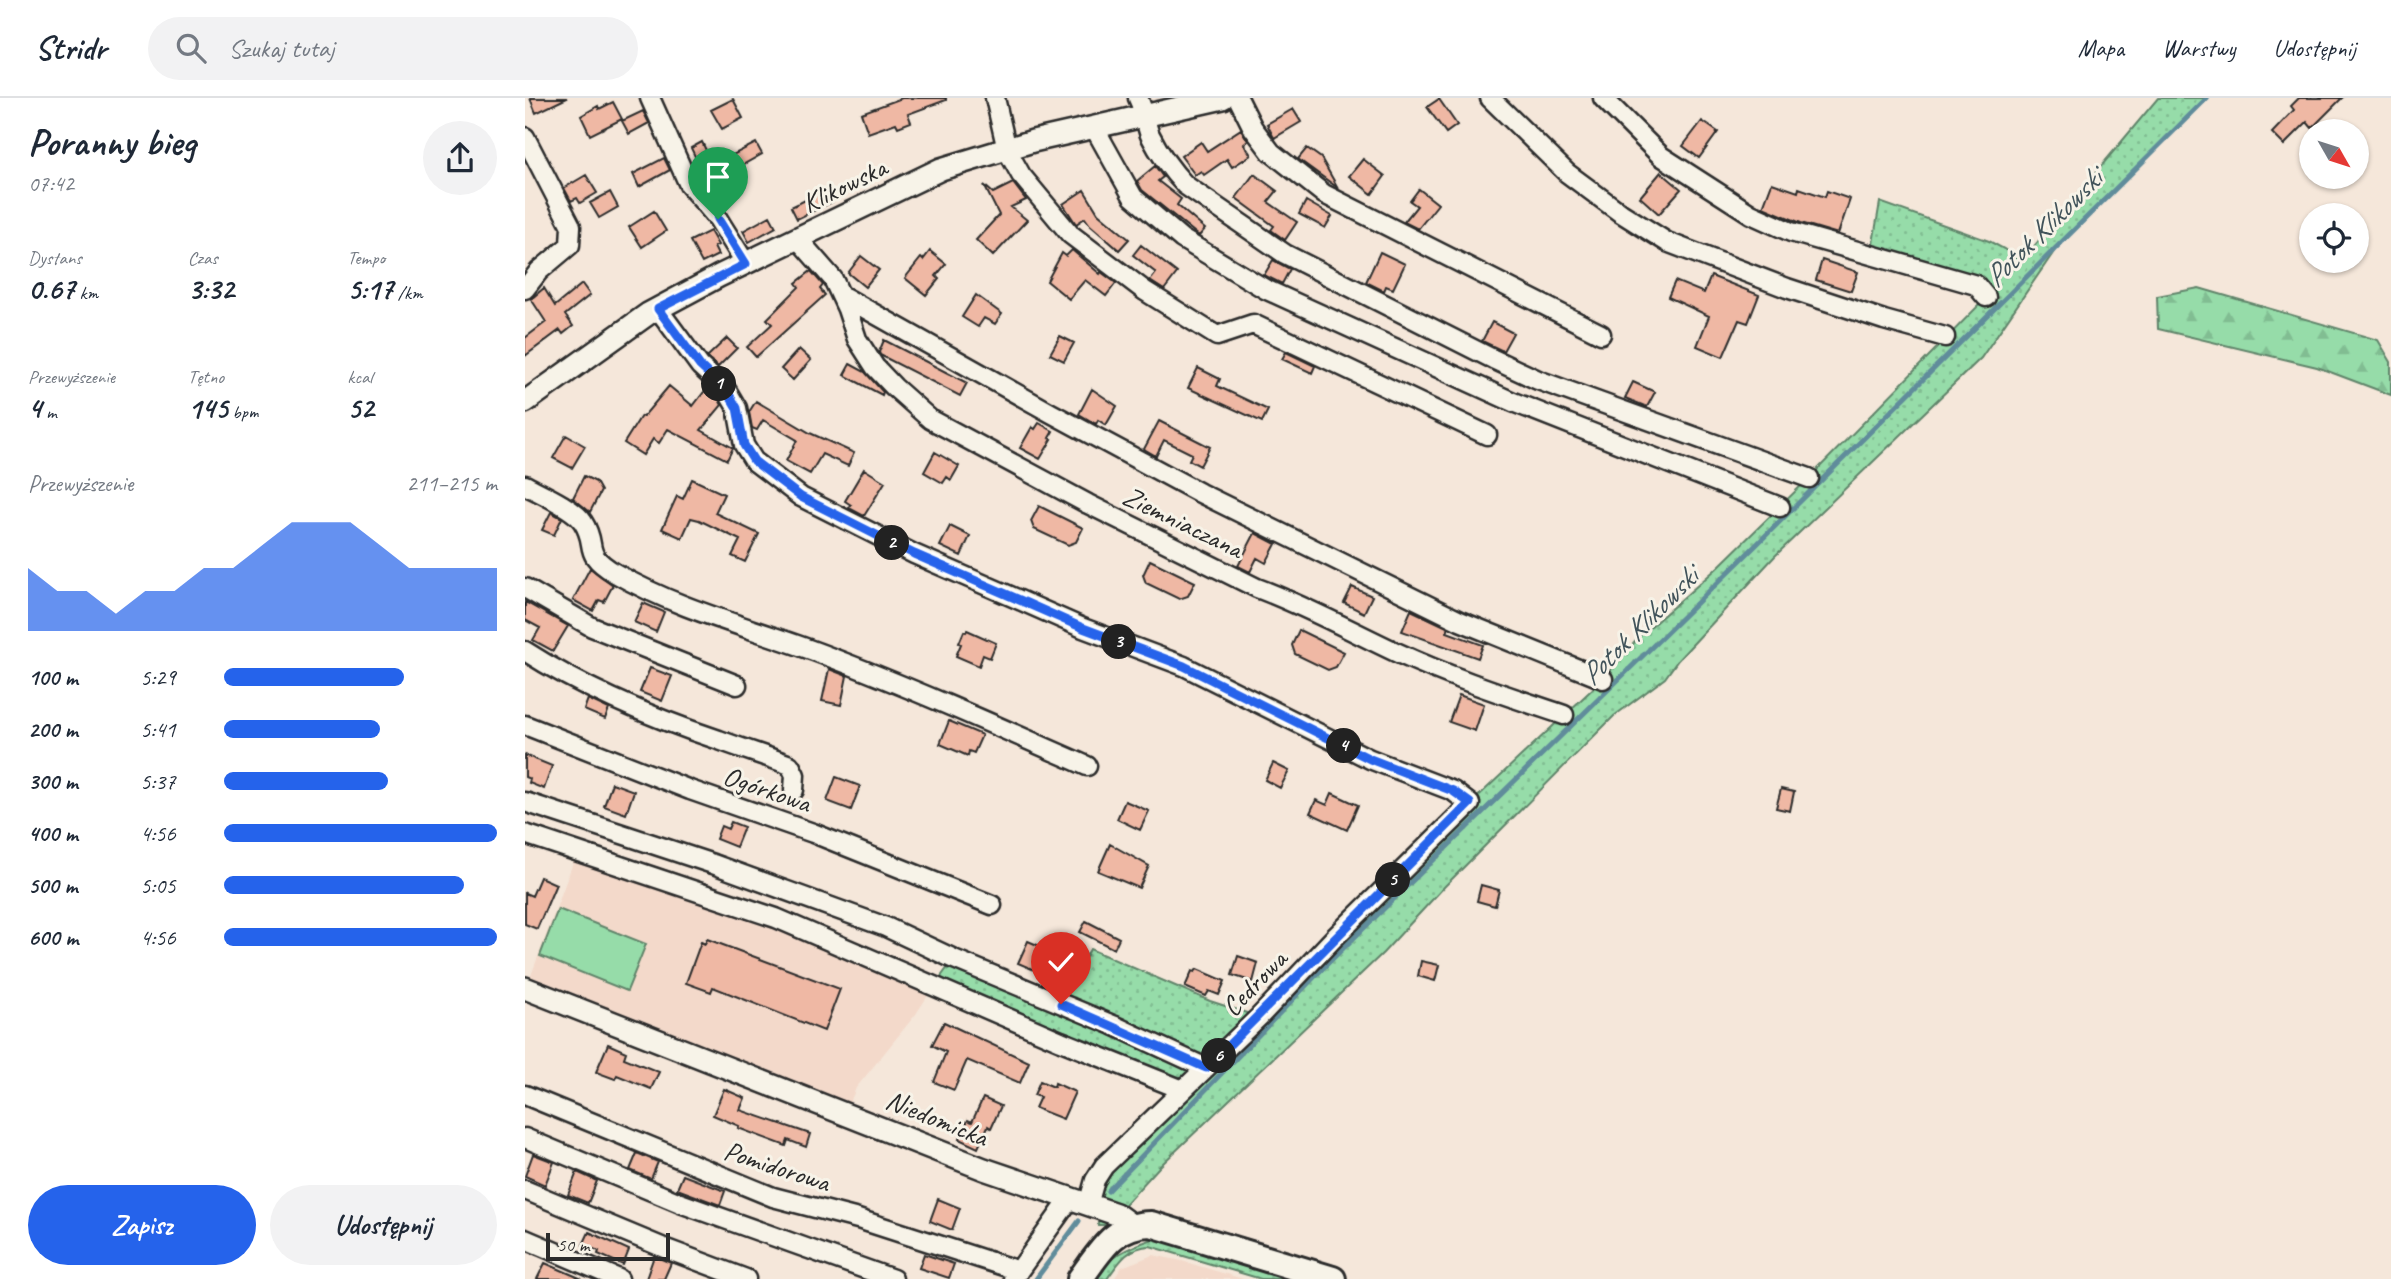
<!DOCTYPE html>
<html lang="pl">
<meta charset="utf-8">
<style>
:root{--surface:#fff;--page:#f2f2f3;--text:#1f2937;--muted:#747a83;--line:#e0e1e3;--accent:#2563eb}
body{margin:0;font-family:Caveat,sans-serif;background:var(--page);color:var(--text);height:100vh;display:flex;flex-direction:column;font-size:26px;white-space:nowrap}
*{box-sizing:border-box;margin:0}
p{font-size:23px;color:var(--muted)}
.icon{flex:none;width:38px;height:38px;fill:none;stroke:currentColor;stroke-width:2;stroke-linecap:round;stroke-linejoin:round}
.map{position:relative;flex:1;overflow:hidden}
.details{display:flex;flex-direction:column;background:var(--surface);width:525px}
.details>*{flex:none}
.needle{width:46px;rotate:129deg}
.fabs{position:absolute;left:1774px;top:21px;display:grid;gap:14px}
.fabs a{display:grid;place-items:center;width:70px;height:70px;border-radius:50%;background:var(--surface);box-shadow:0 2px 5px #0004;font-size:35px}
.scale{position:absolute;left:21px;bottom:18px;width:124px;box-sizing:border-box;padding-left:7px;border:4px solid #2b2b2b;border-top:0;font-size:19px;line-height:24px;white-space:nowrap;color:#2b2b2b;-webkit-text-stroke:5px #f7f3e8;paint-order:stroke}
.pin{position:absolute;display:grid;place-items:center;width:60px;height:60px;color:#fff;margin:-72px -30px;border-radius:50% 50% 50% 0;rotate:-45deg;box-shadow:0 0 7px #0007}
.pin .icon{rotate:45deg}
.km{position:absolute;width:35px;height:35px;margin:-18px;border-radius:50%;background:#222;color:#fff;font-size:19px;line-height:35px;text-align:center}
.round{display:grid;place-items:center;flex:none;width:74px;height:74px;border-radius:37px;background:var(--page)}
.summary{display:flex;align-items:center;justify-content:space-between;height:119px;padding:0 28px}
h1{font-size:38px;font-weight:700;line-height:52px}
.stats{display:grid;grid-template-columns:repeat(3,1fr);gap:10px;height:119px;padding:7px 28px}
.stats div{display:grid;align-content:center}
.stats b{font-size:30px;font-weight:700}
.stats small{font-size:19px;font-weight:400}
.stats p{font-size:19px}
.chart{height:196px;padding:14px 28px}
.chart p{display:flex;justify-content:space-between}
.chart svg{width:100%;height:126px;margin-top:7px;fill:var(--accent);opacity:.7}
.button{display:flex;gap:14px;margin-top:auto;padding:14px 28px}
.button a{flex:1;height:80px;border-radius:42px;background:var(--accent);color:#fff;font-size:28px;font-weight:700;line-height:80px;text-align:center}
.button a+a{background:var(--page);color:var(--text)}
ul{padding:0 28px;list-style:none;font-size:23px}
li{display:grid;grid-template-columns:112px 84px 1fr;align-items:center;height:52px}
li i{height:18px;border-radius:9px;background:var(--accent)}
header{display:flex;align-items:center;gap:42px;box-sizing:border-box;height:98px;padding:0 35px;background:var(--surface);border-bottom:2px solid var(--line)}
header strong{font-size:33px}
nav{display:flex;gap:38px;margin-inline-start:auto;font-size:24px}
.search{width:490px;height:63px;background:var(--page);display:flex;align-items:center;gap:18px;box-sizing:border-box;padding:0 24px;border-radius:38px;color:var(--muted);font-size:26px}
main{display:flex;flex:1;min-height:0}
.map>svg:first-child{display:block}
.built{fill:#f3d9ca}
.green{fill:url(#green-dots);stroke:#60846a;stroke-width:2}
.forest{fill:url(#forest-firs);stroke:#60846a;stroke-width:2}
.pitch{fill:#96dca9;stroke:#60846a;stroke-width:2}
.lines{fill:none;stroke-linecap:round;stroke-linejoin:round}
.stream{stroke:#608c9b;stroke-width:5}
.building{fill:#efb8a4;stroke:#2b2b2b;stroke-width:2}
.minor-casing{stroke:#2b2b2b;stroke-width:23}
.tertiary-casing{stroke:#2b2b2b;stroke-width:26}
.secondary-casing{stroke:#2b2b2b;stroke-width:30}
.minor{stroke:#f7f3e8;stroke-width:18}
.tertiary{stroke:#f7f3e8;stroke-width:21}
.secondary{stroke:#f7f3e8;stroke-width:24}
.route-casing{stroke:#fff;stroke-width:14}
.route{stroke:#2563eb;stroke-width:9}
.labels{text-anchor:middle;dominant-baseline:central;stroke-width:6;stroke-linejoin:round;paint-order:stroke}
.street-label{font-size:28px;fill:#2b2b2b;stroke:#f7f3e8}
.water-label{font-size:30px;font-style:italic;fill:#41535a;stroke:#f7f3e8}
</style>
<header>
<strong>Stridr</strong>
<div class="search"><svg class="icon" aria-label="search" viewBox="0 0 24 24"><circle cx="10" cy="10" r="6"/><path d="M15 15l6 6"/></svg>Szukaj tutaj</div>
<nav><a>Mapa</a><a>Warstwy</a><a>Udostępnij</a></nav>
</header>
<main>
<section class="details">
<div class="summary"><div><h1>Poranny bieg</h1><p>07:42</p></div><a class="round"><svg class="icon" aria-label="share" viewBox="0 0 24 24"><path d="M12 15V3M7 8l5-5 5 5M5 13v7h14v-7"/></svg></a></div>
<div class="stats">
<div><p>Dystans</p><b>0.67<small> km</small></b></div>
<div><p>Czas</p><b>3:32</b></div>
<div><p>Tempo</p><b>5:17<small> /km</small></b></div>
</div>
<div class="stats">
<div><p>Przewyższenie</p><b>4<small> m</small></b></div>
<div><p>Tętno</p><b>145<small> bpm</small></b></div>
<div><p>kcal</p><b>52</b></div>
</div>
<div class="chart"><p><span>Przewyższenie</span>211–215 m</p>
<svg viewBox="0 0 160 44" preserveAspectRatio="none"><path d="M0 44V22L10 30L20 30L30 38L40 30L50 30L60 22L70 22L80 14L90 6L100 6L110 6L120 14L130 22L140 22L150 22L160 22V44z"/></svg>
</div>
<ul>
<li><b>100 m</b>5:29<i style="width:66%"></i></li>
<li><b>200 m</b>5:41<i style="width:57%"></i></li>
<li><b>300 m</b>5:37<i style="width:60%"></i></li>
<li><b>400 m</b>4:56<i style="width:100%"></i></li>
<li><b>500 m</b>5:05<i style="width:88%"></i></li>
<li><b>600 m</b>4:56<i style="width:100%"></i></li>
</ul>
<div class="button"><a>Zapisz</a><a>Udostępnij</a></div>
</section>
<div class="map">
<svg width="1866" height="1181" viewBox="0 0 1866 1181">
<defs>
<pattern id="green-dots" width="8" height="8" patternUnits="userSpaceOnUse" patternTransform="scale(1.75)"><rect width="8" height="8" fill="#96dca9"/><path d="M2 2h.1M6 6h.1" fill="none" stroke="#81bd92" stroke-width="1.8" stroke-linecap="round"/></pattern>
<pattern id="forest-firs" width="22" height="20" patternUnits="userSpaceOnUse" patternTransform="scale(1.75)"><rect width="22" height="20" fill="#96dca9"/><path d="M5 1l3.5 6h-7zM16 11l3.5 6h-7z" fill="#81bd92"/></pattern>
</defs>
<rect width="100%" height="100%" fill="#f5e7da"/>
<filter id="ink" filterUnits="userSpaceOnUse"><feTurbulence type="fractalNoise" baseFrequency=".0143" numOctaves="2"/><feDisplacementMap in="SourceGraphic" scale="14" xChannelSelector="R" yChannelSelector="G"/><feConvolveMatrix kernelMatrix="1 2 1 2 8 2 1 2 1" color-interpolation-filters="sRGB"/></filter>
<g filter="url(#ink)">
<path class="built" d="M52,754L409,888L391,916L331,990L320,1016L1,891Z
M628,1157L657,1163L718,1181H589L597,1169Z"/>
<path class="green" d="M1633,0H1682L1533,148L1456,260L1250,458L1153,562L1140,580L1089,618L920,788L858,855L635,1068L591,1116L606,1127H573L576,1088L570,1082L657,993L409,888L429,861L536,905L565,851L685,903L734,919L945,706L1078,581L1115,538L1191,471L1284,380L1461,200L1346,157L1355,104L1464,143L1479,151L1496,164Z
M628,1141L652,1144L770,1181H736L625,1148C603,1149 594,1164 582,1181H566C581,1160 604,1149 628,1141Z"/>
<path class="forest" d="M1674,190L1853,242L1866,264V297L1792,269L1633,231L1632,198Z"/>
<path class="pitch" d="M33,811L121,846L102,893L15,858Z"/>
<g class="lines">
<path class="stream" d="M583,1093L798,870L1219,459L1682,0
M511,1181L554,1123"/>
</g>
<path class="building" d="M5,0H42L11,15Z
M377,0H421V2L383,16L386,24L373,29L371,25L343,35L336,15Z
M1774,0H1817L1787,30L1782,24L1759,47L1747,35L1769,12L1766,8Z
M208,1L218,20L197,31L186,12Z
M914,1L932,27L921,35L902,9Z
M88,4L97,21L65,37L56,18L73,8L74,11Z
M768,11L776,24L749,40L742,26Z
M118,13L124,25L104,36L97,23Z
M1177,23L1193,34L1174,60L1158,48Z
M716,31L723,43L719,46L726,57L707,69L702,61L679,77L676,73L670,77L656,58L676,44L682,53Z
M177,44L188,67L231,45L237,56L180,88L172,76L177,73L166,50Z
M782,50L796,60L813,90L773,61Z
M139,60L145,72L114,89L108,76Z
M838,61L860,78L847,96L824,78Z
M630,68L638,79L633,83L656,101L652,107L680,131L674,138L617,92L612,83Z
M1136,74L1156,91L1134,116L1115,99Z
M729,76L752,93L743,104L772,124L760,142L746,132L749,128L711,100Z
M61,77L72,95L55,105L52,100L46,103L39,90Z
M488,85L501,102L486,109L502,122L468,158L451,142L474,117L459,87L468,95Z
M1247,85L1273,94L1274,90L1300,99L1302,93L1325,101L1313,136L1276,125L1238,109Z
M894,91L913,106L893,131L879,124L892,108L885,103Z
M301,92L307,104L272,121L266,109Z
M559,92L573,115L604,141L594,152L565,127L560,120L551,126L538,106Z
M85,94L93,109L74,120L65,105Z
M781,103L807,118L800,130L774,116Z
M129,113L141,133L117,149L104,129Z
M245,118L251,129L224,144L218,133Z
M185,133L193,147L189,149L193,157L177,165L165,143Z
M616,147L652,175L639,192L625,183L631,175L608,157Z
M547,152L575,176L576,174L591,185L581,198L560,182L544,201L522,183L537,155L541,158Z
M405,153L421,166L411,178L414,181L401,197L380,180L396,160L398,162Z
M855,154L880,166L868,191L861,188L859,193L841,184Z
M336,158L354,172L340,189L323,175Z
M748,162L765,171L757,186L739,177Z
M1297,162L1333,174L1326,193L1291,182Z
M286,173L298,187L295,191L300,197L231,259L222,249L247,226L242,221L274,189L271,185Z
M1186,178L1234,197L1223,225L1214,222L1198,259L1172,248L1184,218L1143,199L1150,183L1179,195Z
M57,186L65,197L40,217L48,228L38,236L35,232L0,258V240L21,224L6,201L19,190L30,208Z
M451,197L477,216L470,226L459,220L453,229L437,219Z
M967,224L988,235L978,253L957,243Z
M535,238L549,245L539,263L525,256Z
M202,240L212,250L193,269L182,259Z
M359,242L442,285L435,298L355,257L354,254Z
M274,251L286,262L268,282L256,271Z
M761,254L790,268L787,275L757,261Z
M325,266L340,274L358,294L357,297L319,277Z
M673,270L695,281L692,288L743,312L737,324L663,290Z
M1108,284L1130,294L1122,309L1100,300Z
M144,288L168,308L182,290L193,300L197,307L176,332L208,350L202,362L143,331L134,345L128,341L118,357L99,345L116,318L118,319Z
M567,291L592,308L581,327L573,322L571,326L554,316Z
M231,303L285,335L329,355L323,368L297,356L285,376L261,363L272,342L238,322L232,332L227,330L224,314Z
M634,323L685,349L675,368L664,362L667,356L639,342L631,358L619,351Z
M514,325L528,333L524,340L527,341L515,361L495,350L507,329L510,331Z
M41,337L60,348L47,370L28,360Z
M410,354L434,368L426,382L422,379L418,385L399,374Z
M339,371L360,384L339,418L324,410L326,407L320,403Z
M59,378L71,384L76,393L65,414L48,400Z
M167,381L199,396L190,415L234,436L220,464L207,458L215,442L174,422L166,420L157,440L137,431L152,398L158,401Z
M514,408L558,430L551,444L543,447L509,431L506,423Z
M26,414L37,420L29,437L17,432Z
M425,428L445,438L436,458L415,448Z
M730,435L751,446L741,465L732,460L725,474L713,468Z
M625,462L670,484L663,498L654,501L621,485L618,477Z
M65,470L88,487L79,504L74,502L68,513L48,502Z
M827,489L847,498L839,515L819,505Z
M0,504L43,528L28,553L8,542L15,530L0,522Z
M118,505L139,514L131,534L109,524Z
M886,512L924,530L922,534L958,547L953,560L877,533Z
M442,532L471,545L465,560L458,557L454,568L431,558L436,546L434,545L439,533L441,534Z
M774,532L819,554L811,569L803,572L770,556L767,547Z
M125,570L147,578L137,603L115,594Z
M304,571L322,578L316,607L297,603Z
M934,597L959,606L950,633L924,624Z
M63,601L84,611L80,621L59,612Z
M424,623L457,637L449,655L444,653L443,658L415,646Z
M0,657L27,668L19,691L4,685L5,681L0,679Z
M748,665L764,673L755,690L740,682Z
M311,679L335,688L326,712L302,703Z
M87,685L109,693L101,716L79,708Z
M1256,691L1269,694L1265,713L1251,710Z
M807,695L833,707L822,732L785,715L791,702L802,707Z
M600,703L624,713L615,732L592,721Z
M206,724L219,729L211,749L191,741L196,728L203,731Z
M585,746L624,768L614,790L573,773Z
M15,779L31,786L12,831L0,826V795L7,798Z
M956,787L974,792L970,808L952,803Z
M561,823L594,840L589,851L555,834Z
M182,841L315,891L299,933L188,889L186,894L161,885L176,844L180,846Z
M503,843L524,852L514,874L493,865Z
M713,858L733,865L728,884L707,877Z
M896,863L914,867L910,883L893,878Z
M672,871L700,883L694,897L684,893L681,898L660,889L667,873L670,874Z
M419,924L504,964L495,985L442,962L429,992L409,984L421,954L407,947Z
M83,946L101,954L99,960L134,974L126,991L92,977L90,981L71,974Z
M515,983L529,989L530,985L550,994L538,1021L510,1010L515,999L509,997Z
M199,991L220,1000L215,1012L285,1036L281,1049L263,1042L261,1048L213,1030L214,1028L188,1017Z
M458,1000L476,1008L466,1030L463,1028L453,1050L434,1041L443,1022L447,1024Z
M112,1055L133,1064L126,1081L105,1072Z
M8,1056L29,1064L20,1087L0,1078Z
M52,1074L72,1083L63,1105L43,1097Z
M158,1077L200,1093L195,1107L152,1091Z
M413,1101L435,1110L427,1132L405,1123Z
M64,1134L104,1152L98,1167L73,1156L74,1153L58,1147Z
M399,1156L429,1166L424,1180L394,1170Z
M129,1158L146,1165L139,1181H121Z
M20,1165L57,1181H12Z"/>
<g class="lines">
<defs>
<path id="minor" d="M125,0L164,87L193,121L221,166
M470,0L482,52L496,77L545,136L620,193L692,238L728,226L962,337
M613,0C619,12 621,27 625,37C634,55 646,72 660,87L760,156L968,261L1013,282L1284,380
M713,0L728,30L746,54L799,96L1076,236
M965,0L1042,75L1096,115L1142,144L1262,190L1359,222L1420,239
M1078,0L1136,58L1226,116L1266,134L1451,187L1461,199
M569,29L608,99L657,141L740,191L988,304L1255,409
M0,39L46,128L45,147L14,173L0,191
M273,141L308,181L322,211L332,241L350,269L369,289L405,321L563,406L732,490C781,508 826,533 873,555C927,580 983,598 1039,617
M316,197L526,315L675,395L935,523L1078,581
M133,211L175,268L202,293L212,310L219,347L229,363L276,399L389,456L490,500L558,530L659,568L845,661L928,693L945,706L809,840L734,919L579,1068L570,1082L563,1107
M0,387C15,395 49,410 58,424C74,449 55,454 90,475C154,512 228,530 297,556C387,590 474,629 562,668
M0,490L67,529L212,587
M0,553C59,591 128,620 194,642C218,651 241,658 265,667L270,677L269,692
M0,627L165,692L288,735L467,807
M0,704L188,766L361,829L429,861L588,927L681,970
M0,736L251,820L536,943L658,992
M0,997L248,1099L333,1121L494,1173
M0,1040L155,1105L368,1181
M0,1092L144,1152L221,1181
M0,1141L94,1181
M488,1181L545,1101"/>
<path id="tertiary" d="M0,304L123,216L194,178L416,71L508,43L698,0
M0,890L459,1071L591,1116L606,1127"/>
<path id="secondary" d="M555,1181C575,1154 589,1126 626,1126L808,1181"/>
</defs>
<use href="#minor" class="minor-casing"/>
<use href="#tertiary" class="tertiary-casing"/>
<use href="#secondary" class="secondary-casing"/>
<use href="#minor" class="minor"/>
<use href="#tertiary" class="tertiary"/>
<use href="#secondary" class="secondary"/>
</g>
</g>
<g class="lines" filter="url(#ink)">
<defs>
<path id="route" d="M193,121L221,166L133,211L175,268L202,293L212,310L219,347L229,363L276,399L389,456L490,500L558,530L659,568L845,661L928,693L945,705L681,970L536,906"/>
</defs>
<use href="#route" class="route-casing"/>
<use href="#route" class="route"/>
</g>
<g class="labels">
<g class="street-label">
<text transform="translate(319 87) rotate(-26)">Klikowska</text>
<text transform="translate(658 424) rotate(26)">Ziemniaczana</text>
<text transform="translate(242 691) rotate(19)">Ogórkowa</text>
<text transform="translate(729 885) rotate(-46)">Cedrowa</text>
<text transform="translate(412 1020) rotate(22)">Niedomicka</text>
<text transform="translate(252 1068) rotate(18)">Pomidorowa</text>
</g>
<g class="water-label">
<text transform="translate(1518 130) rotate(-45)">Potok Klikowski</text>
<text transform="translate(1114 528) rotate(-45)">Potok Klikowski</text>
</g>
</g>
</svg>
<div class="fabs">
<a><svg class="needle" viewBox="-14 -14 28 28"><path d="M0-13l5 13h-10z" fill="#e53935"/><path d="M0 13l5-13h-10z" fill="#747a83"/></svg></a>
<a><svg class="icon" aria-label="locate" viewBox="0 0 24 24"><circle cx="12" cy="12" r="6"/><path d="M12 2v4M12 18v4M2 12h4M18 12h4"/></svg></a>
</div>
<div class="scale">50 m</div>
<div class="pin" style="left:193px;top:121px;background:#1e9e55"><svg class="icon" aria-label="arrive" viewBox="0 0 24 24"><path d="M6 21V4h12l-3 4 3 4H6"/></svg></div>
<div class="pin" style="left:536px;top:906px;background:#d93025"><svg class="icon" aria-label="check" viewBox="0 0 24 24"><path d="M5 12l5 5 9-10"/></svg></div>
<b class="km" style="left:194px;top:286px">1</b>
<b class="km" style="left:367px;top:445px">2</b>
<b class="km" style="left:594px;top:544px">3</b>
<b class="km" style="left:819px;top:648px">4</b>
<b class="km" style="left:868px;top:782px">5</b>
<b class="km" style="left:694px;top:958px">6</b>
</div>
</main>
